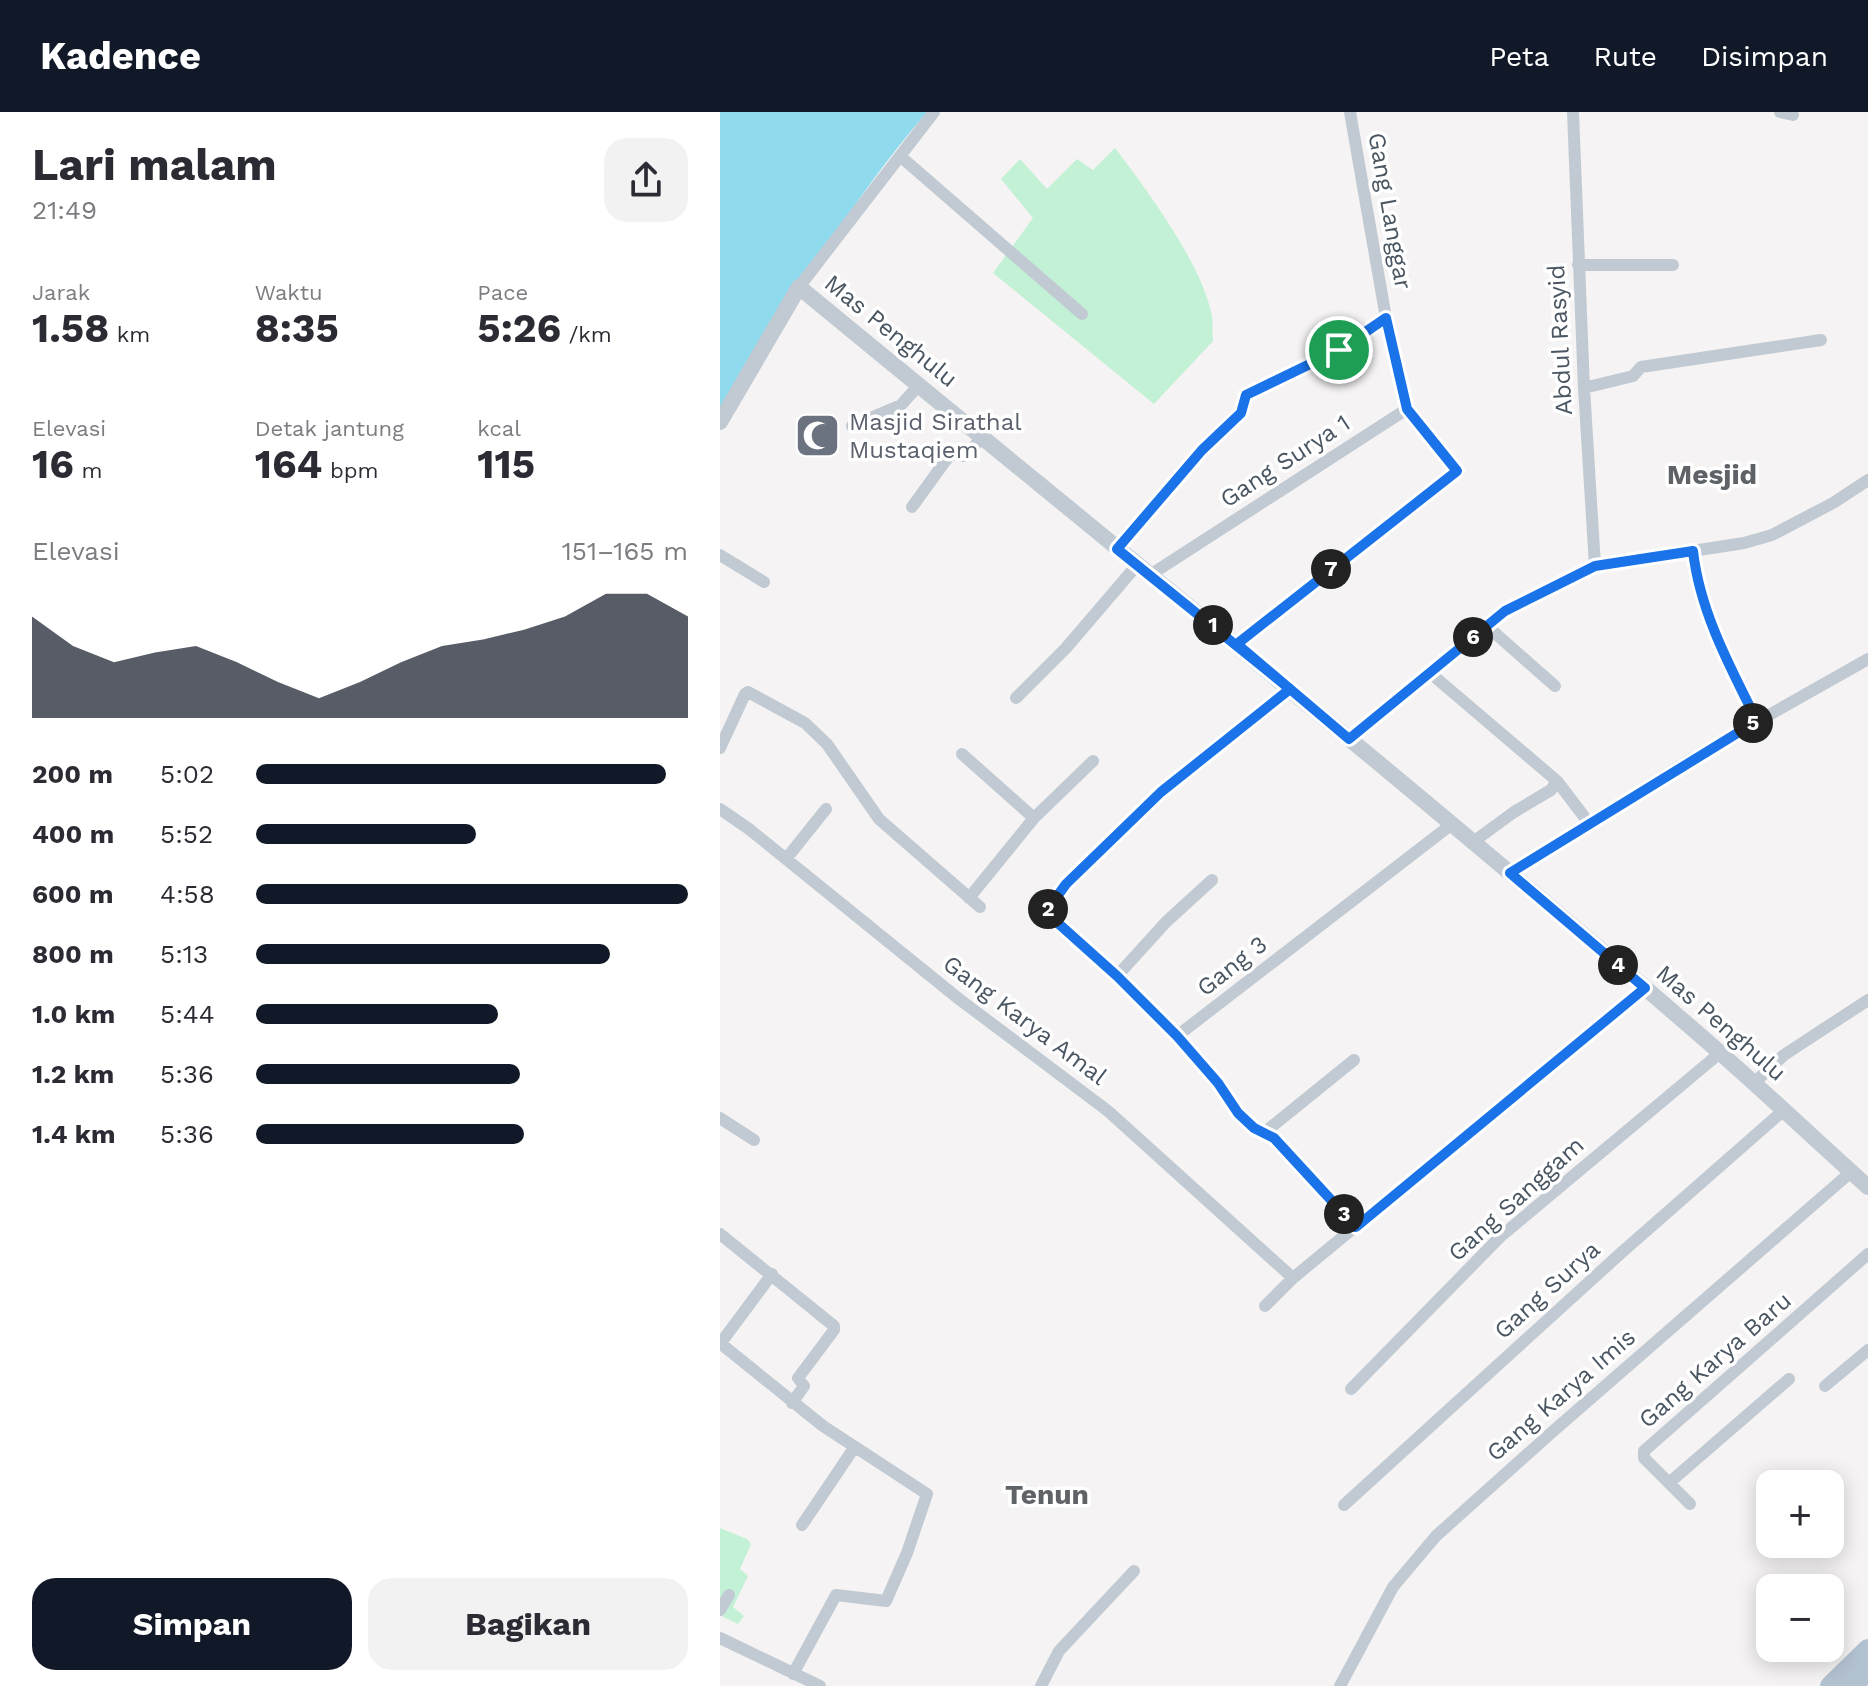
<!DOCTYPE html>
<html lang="id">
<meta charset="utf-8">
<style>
:root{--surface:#fff;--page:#f2f2f3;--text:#2b2b33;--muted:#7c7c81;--accent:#111827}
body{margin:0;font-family:"Work Sans",sans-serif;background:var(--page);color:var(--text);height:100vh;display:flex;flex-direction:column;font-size:30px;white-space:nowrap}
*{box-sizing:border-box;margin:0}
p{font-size:26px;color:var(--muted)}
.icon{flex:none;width:44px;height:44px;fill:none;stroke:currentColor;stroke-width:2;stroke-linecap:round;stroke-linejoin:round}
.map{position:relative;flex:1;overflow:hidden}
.panel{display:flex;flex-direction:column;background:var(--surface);width:720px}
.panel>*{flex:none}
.controls{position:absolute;left:1036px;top:1358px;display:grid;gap:16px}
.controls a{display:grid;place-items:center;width:88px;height:88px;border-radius:16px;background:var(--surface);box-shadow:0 4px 20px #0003;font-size:40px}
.pin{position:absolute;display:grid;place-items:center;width:68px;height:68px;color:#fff;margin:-34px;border:4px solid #fff;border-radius:50%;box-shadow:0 2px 8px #0007}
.km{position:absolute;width:40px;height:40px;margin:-20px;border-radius:50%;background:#222;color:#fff;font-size:22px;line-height:40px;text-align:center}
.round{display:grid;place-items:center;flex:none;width:84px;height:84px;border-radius:24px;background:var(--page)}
.headline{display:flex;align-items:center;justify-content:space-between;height:136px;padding:0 32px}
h1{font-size:44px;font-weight:700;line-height:60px}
.stats{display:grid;grid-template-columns:repeat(3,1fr);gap:12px;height:136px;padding:8px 32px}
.stats div{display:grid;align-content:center}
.stats b{font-size:40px;font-weight:700}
.stats small{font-size:22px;font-weight:400}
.stats p{font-size:22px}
.chart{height:224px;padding:16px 32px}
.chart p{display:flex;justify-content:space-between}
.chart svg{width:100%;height:144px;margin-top:8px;fill:var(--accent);opacity:.7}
.primary-button{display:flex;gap:16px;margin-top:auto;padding:16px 32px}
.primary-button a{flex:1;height:92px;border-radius:24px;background:var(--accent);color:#fff;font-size:32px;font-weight:700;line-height:92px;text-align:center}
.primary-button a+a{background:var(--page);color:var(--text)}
ul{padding:0 32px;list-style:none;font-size:26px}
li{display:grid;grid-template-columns:128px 96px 1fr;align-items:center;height:60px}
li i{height:20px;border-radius:10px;background:var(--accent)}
header{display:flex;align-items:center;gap:48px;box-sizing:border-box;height:112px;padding:0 40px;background:var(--accent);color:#fff}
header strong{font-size:38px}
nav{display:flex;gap:44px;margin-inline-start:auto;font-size:28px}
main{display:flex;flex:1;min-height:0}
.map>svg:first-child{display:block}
.green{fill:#c3f1d5}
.water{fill:#90daee}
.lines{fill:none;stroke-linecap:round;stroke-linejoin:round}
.minor{stroke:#c1cad2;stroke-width:12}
.tertiary{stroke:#c1cad2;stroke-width:16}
.primary{stroke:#b3c2d1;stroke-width:20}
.route-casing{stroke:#fff;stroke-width:16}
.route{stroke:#1a73e8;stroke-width:10}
.labels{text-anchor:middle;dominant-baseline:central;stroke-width:7;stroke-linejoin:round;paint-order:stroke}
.street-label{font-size:24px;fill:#4a5661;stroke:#fff}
.worship-label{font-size:24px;fill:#5b616d;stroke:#fff;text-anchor:start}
.quarter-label{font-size:28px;font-weight:bold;fill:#5f6368;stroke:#fff}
</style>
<header>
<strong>Kadence</strong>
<nav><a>Peta</a><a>Rute</a><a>Disimpan</a></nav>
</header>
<main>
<section class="panel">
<div class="headline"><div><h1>Lari malam</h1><p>21:49</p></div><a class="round"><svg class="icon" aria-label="share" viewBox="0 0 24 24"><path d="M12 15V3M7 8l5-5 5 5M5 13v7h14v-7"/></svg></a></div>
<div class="stats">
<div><p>Jarak</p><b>1.58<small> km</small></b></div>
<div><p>Waktu</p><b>8:35</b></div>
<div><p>Pace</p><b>5:26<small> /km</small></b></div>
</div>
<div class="stats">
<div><p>Elevasi</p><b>16<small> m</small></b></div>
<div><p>Detak jantung</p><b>164<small> bpm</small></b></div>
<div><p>kcal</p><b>115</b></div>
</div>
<div class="chart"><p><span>Elevasi</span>151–165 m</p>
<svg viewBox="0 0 160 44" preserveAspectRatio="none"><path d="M0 44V13L10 22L20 27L30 24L40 22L50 27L60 33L70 38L80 33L90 27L100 22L110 20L120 17L130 13L140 6L150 6L160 13V44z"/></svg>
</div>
<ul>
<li><b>200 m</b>5:02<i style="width:95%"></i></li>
<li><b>400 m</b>5:52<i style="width:51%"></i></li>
<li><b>600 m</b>4:58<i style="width:100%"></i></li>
<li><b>800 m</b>5:13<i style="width:82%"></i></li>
<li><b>1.0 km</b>5:44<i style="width:56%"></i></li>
<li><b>1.2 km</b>5:36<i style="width:61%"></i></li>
<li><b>1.4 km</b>5:36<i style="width:62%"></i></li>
</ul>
<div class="primary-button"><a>Simpan</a><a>Bagikan</a></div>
</section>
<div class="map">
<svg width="1148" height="1574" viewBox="0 0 1148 1574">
<rect width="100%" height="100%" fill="#f5f3f3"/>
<path class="green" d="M395,36C427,78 482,152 492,204C493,212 492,221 493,229L434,292L273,161L313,106L281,67L300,47L327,77L357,47L373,58Z
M0,1416L27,1427L31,1432L20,1457L28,1464L13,1495L24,1504L18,1512L0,1503Z"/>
<path class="water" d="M0,0H207C126,94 65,200 0,305Z"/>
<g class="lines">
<path class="minor" d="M853,0L864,276L875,454
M1060,0L1073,3
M180,44L362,202
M858,153H953
M79,175L214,0
M864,276L913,264L921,255L1101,228
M132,314L181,293L199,273
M192,395L229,344L233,342L244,344L251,339L261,325
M397,437L482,338L521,301L526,283L619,238L666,206
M973,439C980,499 1010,555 1037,609
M0,443L44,470
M430,463L687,297L666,206L630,0
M767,514L835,574
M517,532L735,361V355L687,297
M709,560L785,499L875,454L1024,431L1052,423L1113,391L1148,368
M570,577L441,680L346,772L328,797L330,804L397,864L457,924L732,712
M296,586L346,536L417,453
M629,627L709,560L837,669L869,711
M0,636L25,582L28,580L85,611L107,632L159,707L260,795
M242,642L314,706
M0,697L29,717L239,887L388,999L573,1166
M753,730L794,700L831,678L837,669
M66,747L106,697
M790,761L966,650L1148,547
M249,786L314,706L373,649
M397,864L446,810L492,768
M457,924L498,971L518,1001L534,1016L554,1026L636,1115
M1034,971L1064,943L1148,888
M0,1006L34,1028
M545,1020L634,948
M0,1122L114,1214V1218L78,1266L84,1274L72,1291
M545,1194L573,1166L925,876
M0,1231L103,1314L207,1382L187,1441L166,1489L116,1483L73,1562
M0,1232L52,1162
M1105,1274L1148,1238
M631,1277L780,1125L1000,941
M950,1370L1069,1267
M970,1392L924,1346V1339L1148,1142
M624,1393L901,1141L1064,998
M82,1413L134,1336
M0,1498L9,1483
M0,1526L100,1574
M321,1574L339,1539L414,1459
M620,1574L673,1475L716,1424L831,1321L1131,1060"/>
<path class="tertiary" d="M0,310L79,175C386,428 697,677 997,938C1048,983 1098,1030 1148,1075"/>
<path class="primary" d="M1110,1574L1148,1537
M1132,1574L1148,1559"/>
</g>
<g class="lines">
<defs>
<path id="route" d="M619,238L526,283L521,301L482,338L397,437L570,577L441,680L346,772L328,797L330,804L397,864L457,924L498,971L518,1001L534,1016L554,1026L636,1115L925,876L790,761L1037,609C1010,555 980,500 973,439L875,454L785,499L629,627L517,532L737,359L687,297L666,206L619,238"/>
</defs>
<use href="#route" class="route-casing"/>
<use href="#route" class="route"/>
</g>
<defs>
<symbol id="mosque-square" viewBox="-11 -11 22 22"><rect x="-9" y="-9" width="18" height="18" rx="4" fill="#6b7280" stroke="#fff"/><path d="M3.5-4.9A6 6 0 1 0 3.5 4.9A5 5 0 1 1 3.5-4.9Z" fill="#fff"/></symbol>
</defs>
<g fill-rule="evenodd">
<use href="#mosque-square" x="72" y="298" width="51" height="51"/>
</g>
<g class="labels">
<g class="street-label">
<text transform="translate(670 99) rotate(80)">Gang Langgar</text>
<text transform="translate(171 219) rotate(39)">Mas Penghulu</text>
<text transform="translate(840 228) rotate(-93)">Abdul Rasyid</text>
<text transform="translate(565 349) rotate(-33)">Gang Surya 1</text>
<text transform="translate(512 854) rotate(-38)">Gang 3</text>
<text transform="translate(305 908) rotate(37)">Gang Karya Amal</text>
<text transform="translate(1001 911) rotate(41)">Mas Penghulu</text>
<text transform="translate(796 1087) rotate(-42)">Gang Sanggam</text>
<text transform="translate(827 1178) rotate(-42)">Gang Surya</text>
<text transform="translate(995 1248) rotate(-41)">Gang Karya Baru</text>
<text transform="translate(841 1283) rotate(-41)">Gang Karya Imis</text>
</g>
<g class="worship-label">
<text x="129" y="310">Masjid Sirathal<tspan x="129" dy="28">Mustaqiem</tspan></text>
</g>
<g class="quarter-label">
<text x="992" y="362">Mesjid</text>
<text x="327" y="1382">Tenun</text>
</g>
</g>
</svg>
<div class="controls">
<a>+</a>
<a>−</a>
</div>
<div class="pin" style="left:619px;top:238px;background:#1e9e55"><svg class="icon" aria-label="arrive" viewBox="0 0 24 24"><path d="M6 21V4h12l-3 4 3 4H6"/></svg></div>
<b class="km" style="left:493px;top:513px">1</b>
<b class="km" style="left:328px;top:797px">2</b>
<b class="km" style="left:624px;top:1102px">3</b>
<b class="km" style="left:898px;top:853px">4</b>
<b class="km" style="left:1033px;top:611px">5</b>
<b class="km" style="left:753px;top:525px">6</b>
<b class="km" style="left:611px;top:457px">7</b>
</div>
</main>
